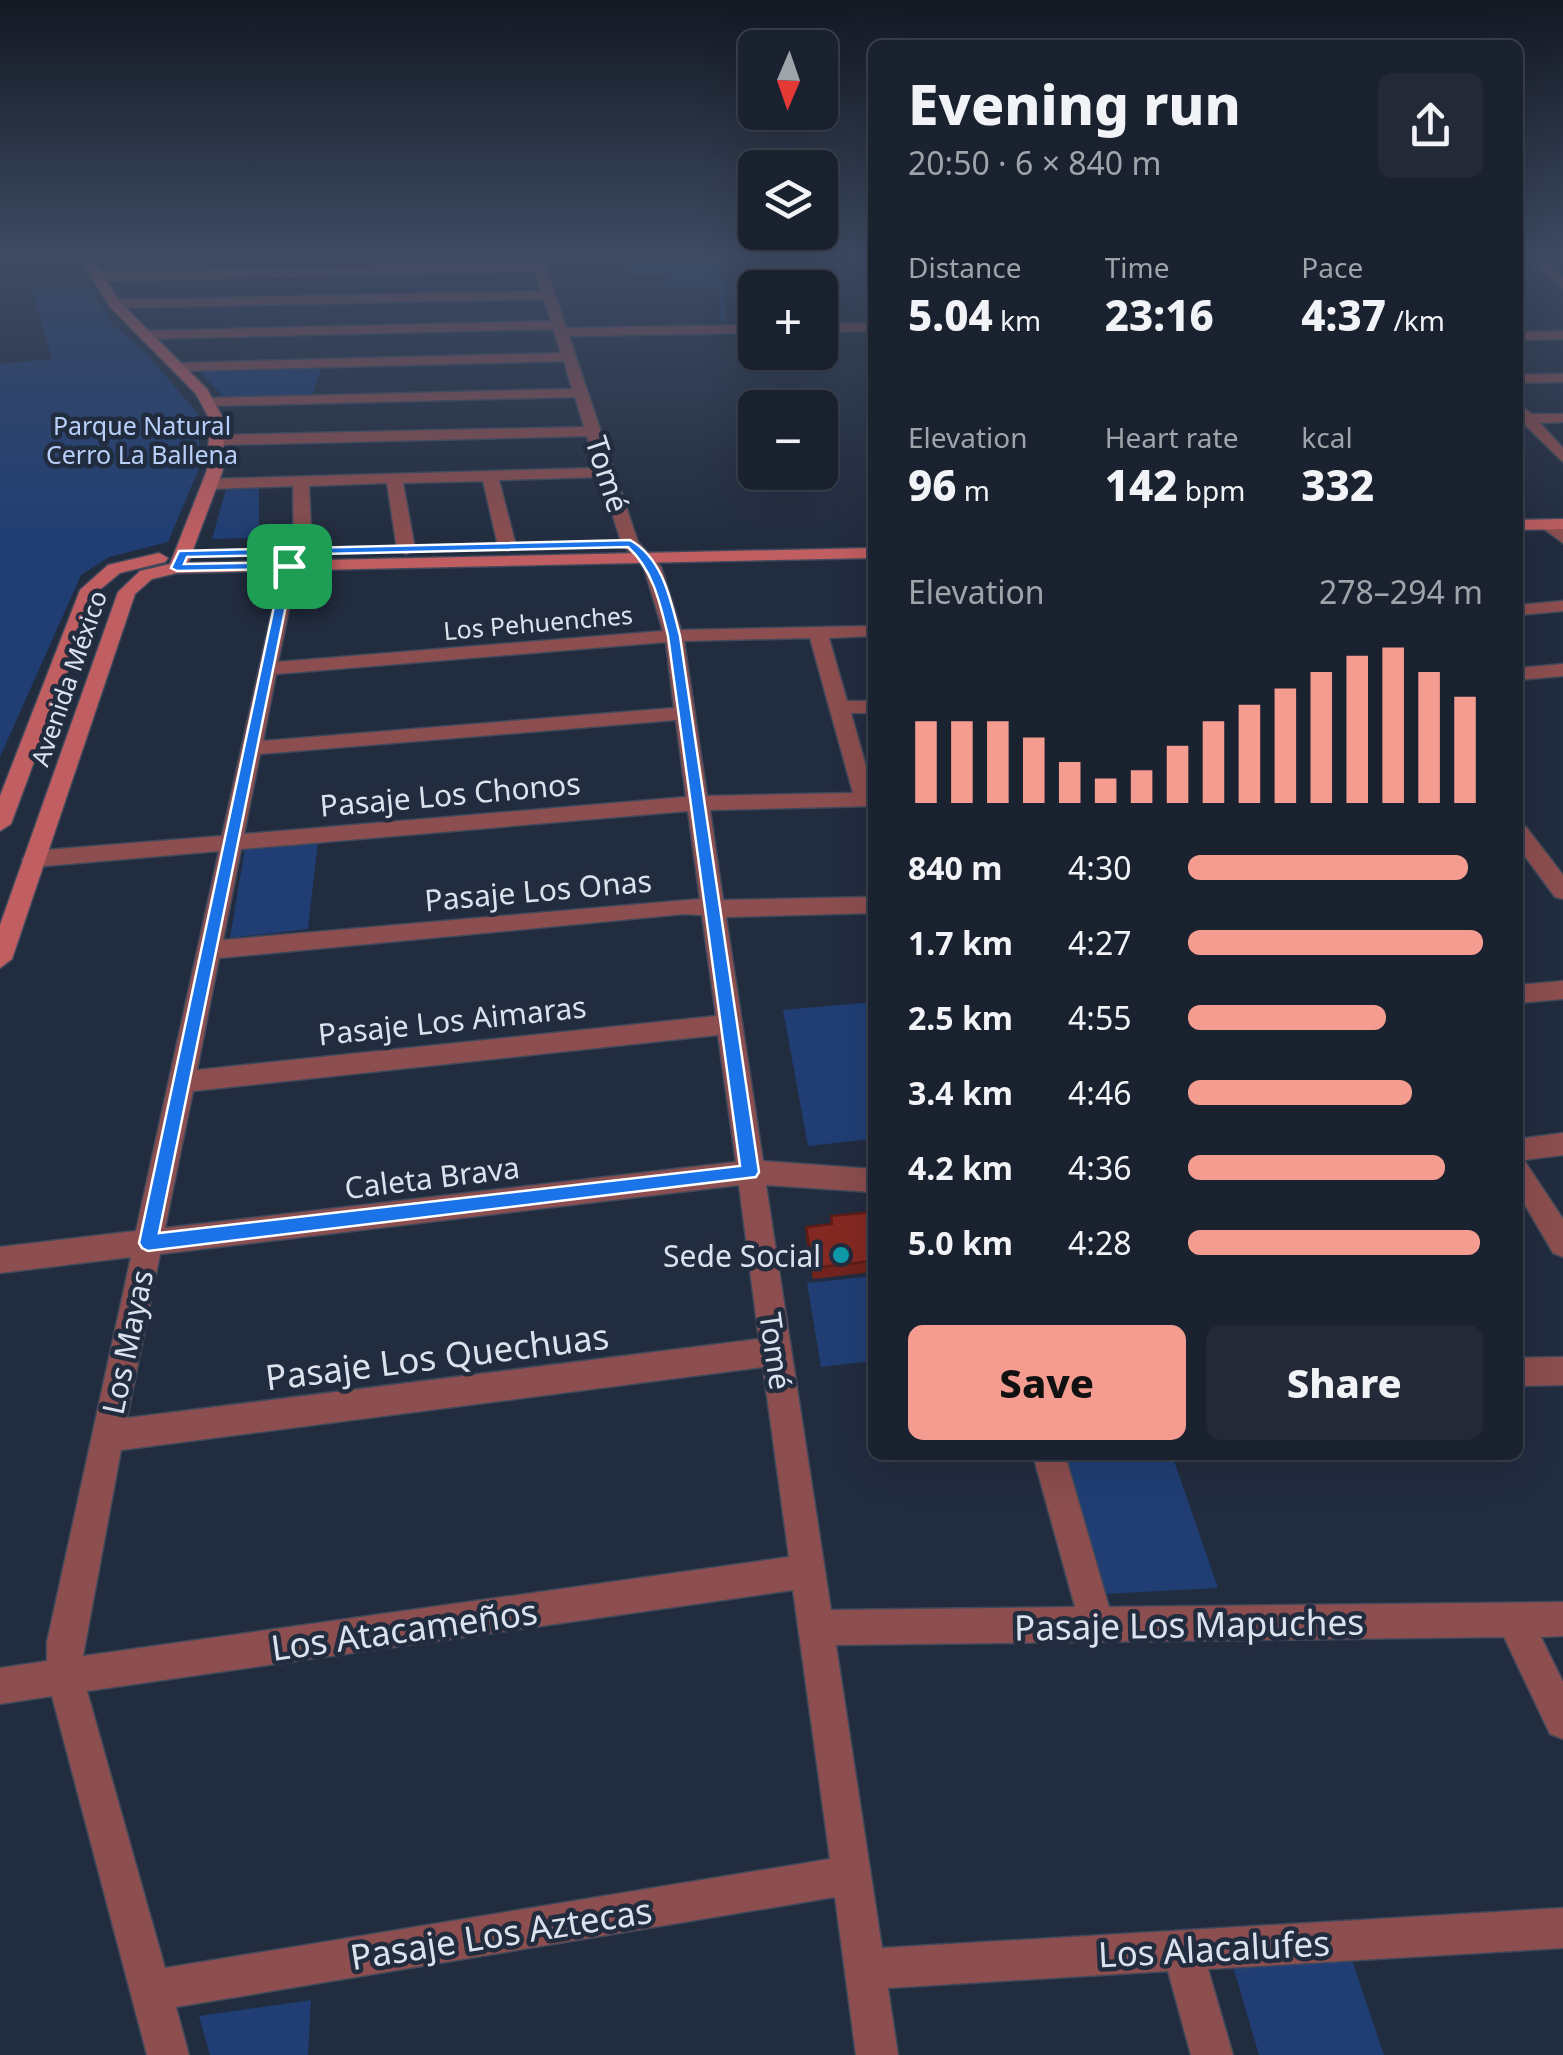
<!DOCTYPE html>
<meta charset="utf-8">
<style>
:root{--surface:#1a212f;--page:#232937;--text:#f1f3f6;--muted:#9fa3aa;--line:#383e4b;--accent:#f59c91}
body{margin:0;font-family:"Noto Sans",sans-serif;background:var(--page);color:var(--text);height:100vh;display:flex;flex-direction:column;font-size:38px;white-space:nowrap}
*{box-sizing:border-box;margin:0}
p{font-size:32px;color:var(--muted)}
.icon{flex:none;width:55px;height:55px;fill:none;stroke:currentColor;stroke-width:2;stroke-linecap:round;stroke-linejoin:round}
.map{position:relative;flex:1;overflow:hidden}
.panel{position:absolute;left:868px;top:40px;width:655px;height:1420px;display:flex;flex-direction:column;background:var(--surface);border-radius:15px;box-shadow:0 10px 40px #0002,0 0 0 2px var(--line)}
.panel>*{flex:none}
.needle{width:65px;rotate:182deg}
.buttons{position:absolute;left:738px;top:30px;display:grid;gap:20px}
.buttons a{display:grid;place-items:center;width:100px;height:100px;border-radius:15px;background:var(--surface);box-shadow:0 10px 40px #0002,0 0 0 2px var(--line);font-size:50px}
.pin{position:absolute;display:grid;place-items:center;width:85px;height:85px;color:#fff;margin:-42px;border-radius:20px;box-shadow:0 5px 15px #0006}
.round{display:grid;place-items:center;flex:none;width:105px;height:105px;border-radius:15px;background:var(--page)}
.head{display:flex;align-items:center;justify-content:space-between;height:170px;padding:0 40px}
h1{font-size:55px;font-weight:800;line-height:75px}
.metrics{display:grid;grid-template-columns:repeat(3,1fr);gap:15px;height:170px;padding:10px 40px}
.metrics div{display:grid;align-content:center}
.metrics b{font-size:42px;font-weight:800}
.metrics small{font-size:28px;font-weight:400}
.metrics p{font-size:28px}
.chart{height:280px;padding:20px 40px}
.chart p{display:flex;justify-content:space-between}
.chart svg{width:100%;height:180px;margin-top:10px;stroke:var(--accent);stroke-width:6}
.button{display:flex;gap:20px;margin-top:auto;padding:20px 40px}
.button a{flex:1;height:115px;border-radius:15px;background:var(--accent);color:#111;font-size:40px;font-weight:800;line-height:115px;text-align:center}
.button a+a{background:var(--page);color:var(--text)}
ul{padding:0 40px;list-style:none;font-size:32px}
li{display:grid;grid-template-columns:160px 120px 1fr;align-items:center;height:75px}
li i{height:25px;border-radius:12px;background:var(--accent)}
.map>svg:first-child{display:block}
.green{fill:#203e74}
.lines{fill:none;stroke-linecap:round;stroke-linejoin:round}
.street-casing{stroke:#40495b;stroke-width:3}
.secondary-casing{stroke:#40495b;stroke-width:3}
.street{fill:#8c4e4f;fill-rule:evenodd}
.secondary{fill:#c15e61;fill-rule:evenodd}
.wall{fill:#72231d}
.building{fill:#842922;stroke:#5c1d18;stroke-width:2.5}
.route{fill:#1a73e8;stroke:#fff;stroke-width:2.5;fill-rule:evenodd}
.culture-dot{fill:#0f9aa8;stroke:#222c3f;stroke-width:4}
.labels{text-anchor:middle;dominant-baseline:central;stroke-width:9;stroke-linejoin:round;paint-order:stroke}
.far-park-label{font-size:25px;fill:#b8d0f9;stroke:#222c3f}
.far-street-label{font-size:25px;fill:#dbe2ee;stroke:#222c3f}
.street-label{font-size:30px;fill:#dbe2ee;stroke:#222c3f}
.poi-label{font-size:30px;fill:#dbe2ee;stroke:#222c3f;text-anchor:end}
.near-street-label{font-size:35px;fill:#dbe2ee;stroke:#222c3f}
</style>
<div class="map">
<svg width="1563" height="2055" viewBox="0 0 1563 2055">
<rect width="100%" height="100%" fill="#222c3f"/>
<path class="green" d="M630,255H726V321L720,322L719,287L666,288L667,275H628Z
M32,290H92L112,324L146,353L198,414L200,466L168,542L109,557L81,575L0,757V364L52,359Z
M322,367L311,398H225L197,369Z
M259,487V533L290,531L288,537L212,539L226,489Z
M318,841L308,929L230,938L245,848Z
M872,1002V1139L808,1146L783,1010Z
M872,1276V1361L821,1367L807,1283Z
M1066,1455H1172L1218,1588L1104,1594Z
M1230,1956L1351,1957L1384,2055H1259Z
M311,2000L308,2055H210L199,2016Z"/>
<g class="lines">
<defs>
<path id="street" d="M530,255H542L566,328L755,325V333L569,336L638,542L661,567L681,630L872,626V636L829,638L847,701H872V713H851L872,788V806L710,810L723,900L872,897V913L726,917L763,1161L872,1169V1192L766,1185L831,1610L1075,1607L1033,1455H1065L1109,1607L1563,1602V1636L1541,1637L1563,1682V1739L1550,1734L1504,1637L836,1645L882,1948L1563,1908V1948L1208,1969L1233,2055H1191L1168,1971L888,1988L898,2055H856L835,1897L176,2007L189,2055H147L52,1696L0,1704V1668L47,1661V1642L131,1257L0,1273V1247L136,1231L219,851L33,867L22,859L33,851L222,836L283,562L298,566L278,662L663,631L644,568L622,544L600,477L499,480L516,546L507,551L498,546L483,481L403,483L415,549L406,554L397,549L387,483L309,486L312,551L303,556L294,551L293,486L211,489L203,484L211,479L597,468L587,436L219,445L211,440L219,435L584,427L575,397L209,406L202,402L209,398L572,389L564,361L180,371L173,367L180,363L561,353L553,329L145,339L138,335L145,331L551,321L544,299L115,308L108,304L115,300L541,291L535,271L95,281L89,277L95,273L533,263ZM810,638L853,793L707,796L684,641ZM666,642L674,708L263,741L276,674ZM676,720L686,797L244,834L260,754ZM688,811L700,899L223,940L241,849ZM684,914L702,915L716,1016L197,1070L219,958ZM718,1035L736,1162L165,1228L193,1091ZM739,1185L759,1339L127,1418L160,1254ZM763,1367L789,1557L83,1656L121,1450ZM793,1590L830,1859L165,1968L87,1691Z
M1522,255H1535L1563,278V288Z
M872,323V331L820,332V324Z
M1563,331V339L1518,340V332Z
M1563,374V382L1518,383V375Z
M1518,404L1532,414H1563V422L1540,423L1563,448V462L1522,422Z
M1544,521H1556L1563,529V543L1544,529Z
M1563,601V611L1518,615V605Z
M1563,664V676L1518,680V668Z
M1518,825L1526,827L1563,875V899L1555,897L1518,847Z
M1563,981V999L1518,1003V985Z
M1563,1133V1155L1524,1160L1563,1219V1257L1553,1253L1518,1193V1139Z
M1563,1357V1385L1518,1386V1358Z"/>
<path id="secondary" d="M78,255H90L120,302L207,389L224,420L223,470L188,563L872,548V558L177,573L152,579L135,594L12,959L0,968V925L118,592L140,571L170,564L207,470L210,420L196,394L110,307Z
M1563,519V529L1518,530V520Z
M159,553L168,558L165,562L120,573L97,592L11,824L0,831V796L80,590L108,565Z"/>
</defs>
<use href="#street" class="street-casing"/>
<use href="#secondary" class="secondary-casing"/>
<use href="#street" class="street"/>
<use href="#secondary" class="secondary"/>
</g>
<path class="wall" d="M872,1212V1272L813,1279L806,1238V1227L830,1224L831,1216Z"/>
<path class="building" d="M872,1212V1261L813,1268L806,1227L832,1224L831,1216Z"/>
<linearGradient id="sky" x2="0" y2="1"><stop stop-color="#131823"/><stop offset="0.47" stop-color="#3e4b63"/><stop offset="1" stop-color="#3e4b63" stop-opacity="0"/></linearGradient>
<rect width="1563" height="543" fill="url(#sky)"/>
<path class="route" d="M630,540C664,559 671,602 680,636L759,1172L756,1177L148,1251L142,1248L139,1243L282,569L177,571L171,568L179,551ZM628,547C653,570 660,603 668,636L740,1166L159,1233L294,566L289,562L184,564L187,557Z"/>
<circle class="culture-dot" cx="841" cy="1255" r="10"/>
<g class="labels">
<g class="far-park-label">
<text x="142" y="425">Parque Natural<tspan x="142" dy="29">Cerro La Ballena</tspan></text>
</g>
<g class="far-street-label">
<text transform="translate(538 622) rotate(-5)">Los Pehuenches</text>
<text transform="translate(68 678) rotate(-71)">Avenida México</text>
</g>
<g class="street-label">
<text transform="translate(608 474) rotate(72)">Tomé</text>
<text transform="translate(450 794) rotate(-5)">Pasaje Los Chonos</text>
<text transform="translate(538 890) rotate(-5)">Pasaje Los Onas</text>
<text transform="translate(452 1020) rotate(-6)">Pasaje Los Aimaras</text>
<text transform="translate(432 1177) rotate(-7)">Caleta Brava</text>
<text transform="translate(127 1342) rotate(-78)">Los Mayas</text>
<text transform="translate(776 1351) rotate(82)">Tomé</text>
</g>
<g class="poi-label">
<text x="821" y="1255">Sede Social</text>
</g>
<g class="near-street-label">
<text transform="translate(437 1356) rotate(-7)">Pasaje Los Quechuas</text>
<text transform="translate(1189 1624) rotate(-1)">Pasaje Los Mapuches</text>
<text transform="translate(404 1629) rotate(-8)">Los Atacameños</text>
<text transform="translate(501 1933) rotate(-9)">Pasaje Los Aztecas</text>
<text transform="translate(1214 1948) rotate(-3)">Los Alacalufes</text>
</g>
</g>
</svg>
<div class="buttons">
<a><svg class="needle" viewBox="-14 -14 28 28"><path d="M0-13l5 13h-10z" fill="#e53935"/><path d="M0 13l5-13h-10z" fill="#9fa3aa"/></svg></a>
<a><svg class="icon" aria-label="layers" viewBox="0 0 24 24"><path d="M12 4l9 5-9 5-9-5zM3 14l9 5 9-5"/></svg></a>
<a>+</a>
<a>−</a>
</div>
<div class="pin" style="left:289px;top:566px;background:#1e9e55"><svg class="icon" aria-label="arrive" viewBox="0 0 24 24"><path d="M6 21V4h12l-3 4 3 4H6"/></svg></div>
<section class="panel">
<div class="head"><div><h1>Evening run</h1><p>20:50 · 6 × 840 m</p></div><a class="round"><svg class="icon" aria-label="share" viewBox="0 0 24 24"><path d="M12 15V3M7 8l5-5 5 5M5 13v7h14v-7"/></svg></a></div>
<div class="metrics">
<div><p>Distance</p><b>5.04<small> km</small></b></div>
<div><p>Time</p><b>23:16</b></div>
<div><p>Pace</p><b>4:37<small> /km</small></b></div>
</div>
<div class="metrics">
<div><p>Elevation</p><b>96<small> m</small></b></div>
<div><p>Heart rate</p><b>142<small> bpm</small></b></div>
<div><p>kcal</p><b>332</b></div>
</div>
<div class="chart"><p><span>Elevation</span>278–294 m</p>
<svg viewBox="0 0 160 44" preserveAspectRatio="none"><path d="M5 44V24M15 44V24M25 44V24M35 44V28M45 44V34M55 44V38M65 44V36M75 44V30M85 44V24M95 44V20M105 44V16M115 44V12M125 44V8M135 44V6M145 44V12M155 44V18"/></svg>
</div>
<ul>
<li><b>840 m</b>4:30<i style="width:95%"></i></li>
<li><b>1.7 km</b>4:27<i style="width:100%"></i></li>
<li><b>2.5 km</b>4:55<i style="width:67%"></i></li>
<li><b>3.4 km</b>4:46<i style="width:76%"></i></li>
<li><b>4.2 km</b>4:36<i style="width:87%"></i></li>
<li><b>5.0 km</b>4:28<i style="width:99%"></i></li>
</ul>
<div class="button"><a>Save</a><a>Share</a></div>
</section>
</div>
